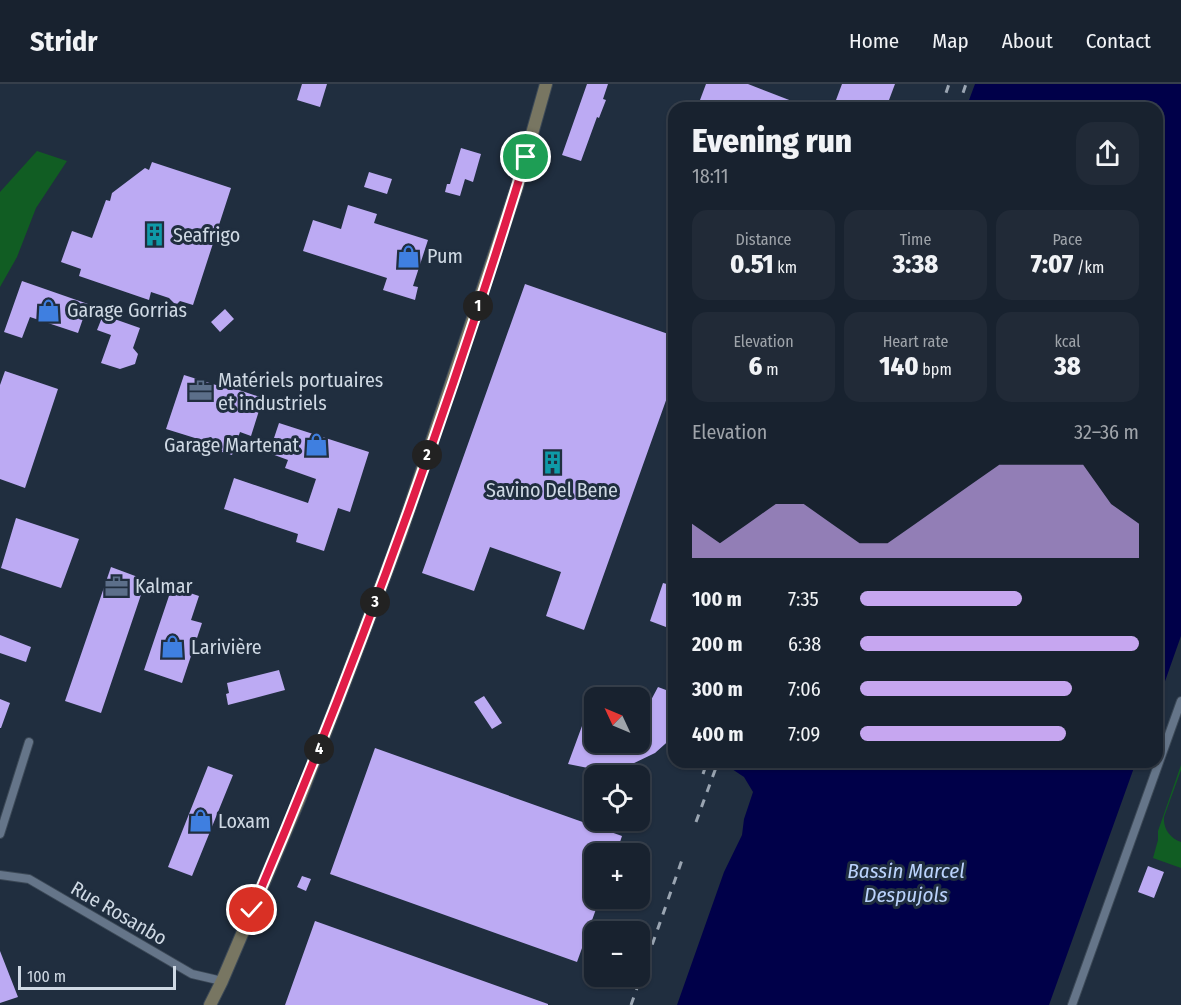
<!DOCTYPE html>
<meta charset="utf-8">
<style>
:root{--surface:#18222f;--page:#212a37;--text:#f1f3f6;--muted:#9fa4aa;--line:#363f4b;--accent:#c6a6f0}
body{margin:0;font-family:"Fira Sans Condensed",sans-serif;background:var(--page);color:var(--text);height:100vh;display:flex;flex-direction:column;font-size:22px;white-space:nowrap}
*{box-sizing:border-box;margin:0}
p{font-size:20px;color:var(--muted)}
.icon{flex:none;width:33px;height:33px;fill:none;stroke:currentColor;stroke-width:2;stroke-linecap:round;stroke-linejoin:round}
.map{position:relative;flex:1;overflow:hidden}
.panel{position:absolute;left:668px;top:18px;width:495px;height:666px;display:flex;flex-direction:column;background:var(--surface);border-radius:18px;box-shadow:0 2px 4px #0004,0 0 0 2px var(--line)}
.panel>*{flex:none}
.needle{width:39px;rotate:314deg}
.controls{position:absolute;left:584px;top:603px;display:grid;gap:12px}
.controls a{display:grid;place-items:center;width:66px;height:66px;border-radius:12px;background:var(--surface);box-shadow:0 2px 4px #0004,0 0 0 2px var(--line);font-size:30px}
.scale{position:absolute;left:18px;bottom:15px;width:158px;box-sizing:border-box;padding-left:6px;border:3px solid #cfd9e4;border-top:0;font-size:16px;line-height:21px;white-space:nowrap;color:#cfd9e4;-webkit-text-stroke:4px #202e3f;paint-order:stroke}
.pin{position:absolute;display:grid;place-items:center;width:51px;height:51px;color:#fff;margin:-26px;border:3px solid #fff;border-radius:50%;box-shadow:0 2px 6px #0007}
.km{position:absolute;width:30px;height:30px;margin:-15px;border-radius:50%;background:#222;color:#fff;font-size:16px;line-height:30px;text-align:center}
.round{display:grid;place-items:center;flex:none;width:63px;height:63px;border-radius:18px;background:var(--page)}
.overview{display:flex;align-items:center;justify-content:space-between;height:102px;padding:0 24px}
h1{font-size:33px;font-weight:800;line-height:45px}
.metrics{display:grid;grid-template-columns:repeat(3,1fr);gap:9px;height:102px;padding:6px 24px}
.metrics div{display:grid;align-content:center;border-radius:15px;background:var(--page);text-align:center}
.metrics b{font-size:26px;font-weight:800}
.metrics small{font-size:16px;font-weight:400}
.metrics p{font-size:16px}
.chart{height:168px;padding:12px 24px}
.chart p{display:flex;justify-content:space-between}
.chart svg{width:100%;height:108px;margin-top:6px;fill:var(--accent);opacity:.7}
ul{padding:0 24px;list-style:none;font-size:20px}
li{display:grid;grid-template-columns:96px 72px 1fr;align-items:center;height:45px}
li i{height:15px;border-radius:8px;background:var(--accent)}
header{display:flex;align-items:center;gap:36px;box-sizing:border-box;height:84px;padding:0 30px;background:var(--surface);border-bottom:2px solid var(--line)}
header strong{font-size:28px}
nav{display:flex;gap:33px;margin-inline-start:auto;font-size:21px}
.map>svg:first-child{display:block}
.green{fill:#115d23}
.water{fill:#000049}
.building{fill:#bcaaf3}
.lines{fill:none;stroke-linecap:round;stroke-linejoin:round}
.minor-casing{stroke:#3c4957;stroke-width:10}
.secondary-casing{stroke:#3c4957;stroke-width:14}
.minor{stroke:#657589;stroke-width:8}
.secondary{stroke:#787662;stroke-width:12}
.rail{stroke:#9aa5b2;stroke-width:3;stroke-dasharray:8 8;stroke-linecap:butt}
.route-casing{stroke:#fff;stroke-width:12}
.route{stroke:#e11d48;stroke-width:8}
.labels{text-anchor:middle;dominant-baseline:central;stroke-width:6;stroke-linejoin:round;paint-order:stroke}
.poi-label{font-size:20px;fill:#cfd9e4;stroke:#202e3f;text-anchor:start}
.street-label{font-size:20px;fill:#cfd9e4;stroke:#202e3f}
.water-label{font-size:21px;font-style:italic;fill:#bbd3fd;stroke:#202e3f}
</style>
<header>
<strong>Stridr</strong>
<nav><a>Home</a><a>Map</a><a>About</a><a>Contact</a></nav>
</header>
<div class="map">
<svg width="1181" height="921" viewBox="0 0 1181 921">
<rect width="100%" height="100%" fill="#202e3f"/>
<path class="green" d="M37,67L67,77L36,124L17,173L0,203V108Z
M1181,681V686L1164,733C1163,745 1170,754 1181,758V784L1153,774L1158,756V747Z"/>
<path class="water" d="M975,0H1181V552L1157,620L1156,24H966Z
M734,678H1136L1049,921H677L724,788L742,751L744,735L753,708L744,693L732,685Z"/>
<path class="building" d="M302,0H327L320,23L297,16Z
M587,0H608L603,15L606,16L599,34L597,33L581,77L562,71Z
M706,0H748L810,24H697Z
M842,0H895L886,24H833Z
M461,64L481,70L473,98L465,95L460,112L445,108L447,100H450Z
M152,78L231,104L193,221L180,217L176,221L169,214L151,208L149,216L79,192L81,185L61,178L72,147L92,154L106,116L110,117L112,109L145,84L149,86Z
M369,88L392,95L387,110L364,103Z
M348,121L377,130L374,139L428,156L413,202L418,203L415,216L383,206L387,194L303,167L313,136L341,145Z
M22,197L88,220L78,249L30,233L22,254L4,248Z
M525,200L674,252V294L584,546L546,532L561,488L490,463L474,507L422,489Z
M225,225L234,235L220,248L211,238Z
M103,231L140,244L133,264L138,270L135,280L120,285L101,279L111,251L97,246Z
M5,287L58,305L25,404L0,395V301Z
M184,291L232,306L233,304L263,314L251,352L240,348L232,371L209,364L211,359L166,345Z
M279,339L369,368L350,428L338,424L324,467L296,458L298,450L224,425L234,394L308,419L316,395L285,384L288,376L269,369Z
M16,434L79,455L61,504L1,484Z
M111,483L146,496L101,629L65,617Z
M663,499L674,502V546L650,537Z
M172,503L199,512L191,536L202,539L182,599L144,586Z
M0,551L31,563L26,578L0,569Z
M279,586L285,606L228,621L226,610L229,609L227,599Z
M658,603L674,609V652L655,669L628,682L598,686L568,680L582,642L594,645V658H639V623L645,615L650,618Z
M484,612L502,639L492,645L474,618Z
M0,615L10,619L1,644H0Z
M375,664L622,752L616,770H594V814H600L577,878L330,790Z
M208,682L233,691L192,792L168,783Z
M1148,782L1164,788L1154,814L1138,808Z
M302,792L311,795L306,807L297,803Z
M315,837L548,920V921H285Z
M0,867L18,913L0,919Z"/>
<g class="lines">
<defs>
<path id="minor" d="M0,750L29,658
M0,791L29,795L192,890L222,897
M1072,921L1181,617"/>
<path id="secondary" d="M210,921L222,897L299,716L348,590L401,449L517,103L546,0"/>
</defs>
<use href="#minor" class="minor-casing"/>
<use href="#secondary" class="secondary-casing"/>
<use href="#minor" class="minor"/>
<use href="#secondary" class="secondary"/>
<path class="rail" d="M941,24L949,0
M958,24L966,0
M703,690L707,678
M696,738L718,678
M631,921L682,776"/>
</g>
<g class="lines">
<defs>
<path id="route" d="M252,826C357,580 448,328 526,73"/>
</defs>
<use href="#route" class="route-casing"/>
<use href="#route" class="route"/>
</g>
<defs>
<symbol id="building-bare" viewBox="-9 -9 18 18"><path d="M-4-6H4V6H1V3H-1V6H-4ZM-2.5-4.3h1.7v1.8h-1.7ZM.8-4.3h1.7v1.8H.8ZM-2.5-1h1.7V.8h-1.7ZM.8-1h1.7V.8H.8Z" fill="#0f9aa8" stroke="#202e3f" stroke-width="2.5" paint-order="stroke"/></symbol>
<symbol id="shop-bare" viewBox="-9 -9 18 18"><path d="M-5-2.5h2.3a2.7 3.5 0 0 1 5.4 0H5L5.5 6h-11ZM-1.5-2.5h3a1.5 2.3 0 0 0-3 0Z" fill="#3f7fe0" stroke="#202e3f" stroke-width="2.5" paint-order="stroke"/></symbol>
<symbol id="office-bare" viewBox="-9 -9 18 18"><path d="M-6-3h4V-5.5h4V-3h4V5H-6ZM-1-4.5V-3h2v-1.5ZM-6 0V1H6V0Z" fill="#5c6f8a" stroke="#202e3f" stroke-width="2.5" paint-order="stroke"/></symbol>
</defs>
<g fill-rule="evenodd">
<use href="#building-bare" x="138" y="134" width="33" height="33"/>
<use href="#shop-bare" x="392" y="156" width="33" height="33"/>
<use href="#shop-bare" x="32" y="210" width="33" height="33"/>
<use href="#office-bare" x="184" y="290" width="33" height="33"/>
<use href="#shop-bare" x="300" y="344" width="33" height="33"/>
<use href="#building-bare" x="536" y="362" width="33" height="33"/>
<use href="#office-bare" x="100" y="486" width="33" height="33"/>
<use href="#shop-bare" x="156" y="546" width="33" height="33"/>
<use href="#shop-bare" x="184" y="720" width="33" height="33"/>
</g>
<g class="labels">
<g class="poi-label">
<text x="173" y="151">Seafrigo</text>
<text x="427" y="172">Pum</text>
<text x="67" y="226">Garage Gorrias</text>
<text x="218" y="296">Matériels portuaires<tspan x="218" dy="23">et industriels</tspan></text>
<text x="299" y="361" text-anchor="end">Garage Martenat</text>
<text x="552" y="406" text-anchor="middle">Savino Del Bene</text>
<text x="135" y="502">Kalmar</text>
<text x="191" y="563">Larivière</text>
<text x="218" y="737">Loxam</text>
</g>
<g class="street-label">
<text transform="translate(119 829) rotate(30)">Rue Rosanbo</text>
</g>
<g class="water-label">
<text x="906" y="787">Bassin Marcel<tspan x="906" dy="24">Despujols</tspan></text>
</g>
</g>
</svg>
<div class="controls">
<a><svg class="needle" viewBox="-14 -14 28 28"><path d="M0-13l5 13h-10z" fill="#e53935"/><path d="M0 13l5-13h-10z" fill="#9fa4aa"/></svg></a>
<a><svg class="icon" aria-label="locate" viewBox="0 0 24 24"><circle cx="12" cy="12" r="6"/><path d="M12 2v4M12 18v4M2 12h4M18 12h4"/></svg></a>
<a>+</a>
<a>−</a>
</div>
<div class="scale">100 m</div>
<div class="pin" style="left:526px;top:73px;background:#1e9e55"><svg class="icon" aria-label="arrive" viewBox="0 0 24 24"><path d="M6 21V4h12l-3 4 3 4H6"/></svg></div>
<div class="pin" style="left:252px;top:826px;background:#d93025"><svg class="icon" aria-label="check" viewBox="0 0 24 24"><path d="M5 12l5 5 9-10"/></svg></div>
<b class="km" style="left:478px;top:222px">1</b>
<b class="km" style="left:427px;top:371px">2</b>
<b class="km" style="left:375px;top:518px">3</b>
<b class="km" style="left:319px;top:665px">4</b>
<section class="panel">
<div class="overview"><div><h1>Evening run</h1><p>18:11</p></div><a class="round"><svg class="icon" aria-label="share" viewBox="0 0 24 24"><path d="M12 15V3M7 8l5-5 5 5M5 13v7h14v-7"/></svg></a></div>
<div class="metrics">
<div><p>Distance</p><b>0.51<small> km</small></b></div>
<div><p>Time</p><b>3:38</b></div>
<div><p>Pace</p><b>7:07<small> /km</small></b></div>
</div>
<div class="metrics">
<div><p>Elevation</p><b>6<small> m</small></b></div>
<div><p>Heart rate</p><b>140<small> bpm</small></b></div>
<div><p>kcal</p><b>38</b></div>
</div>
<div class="chart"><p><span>Elevation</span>32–36 m</p>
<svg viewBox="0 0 160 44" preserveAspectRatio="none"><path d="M0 44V30L10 38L20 30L30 22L40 22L50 30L60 38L70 38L80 30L90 22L100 14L110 6L120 6L130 6L140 6L150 22L160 30V44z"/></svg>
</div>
<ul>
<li><b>100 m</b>7:35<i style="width:58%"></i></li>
<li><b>200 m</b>6:38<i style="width:100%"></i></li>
<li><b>300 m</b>7:06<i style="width:76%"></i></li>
<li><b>400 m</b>7:09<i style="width:74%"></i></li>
</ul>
</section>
</div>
